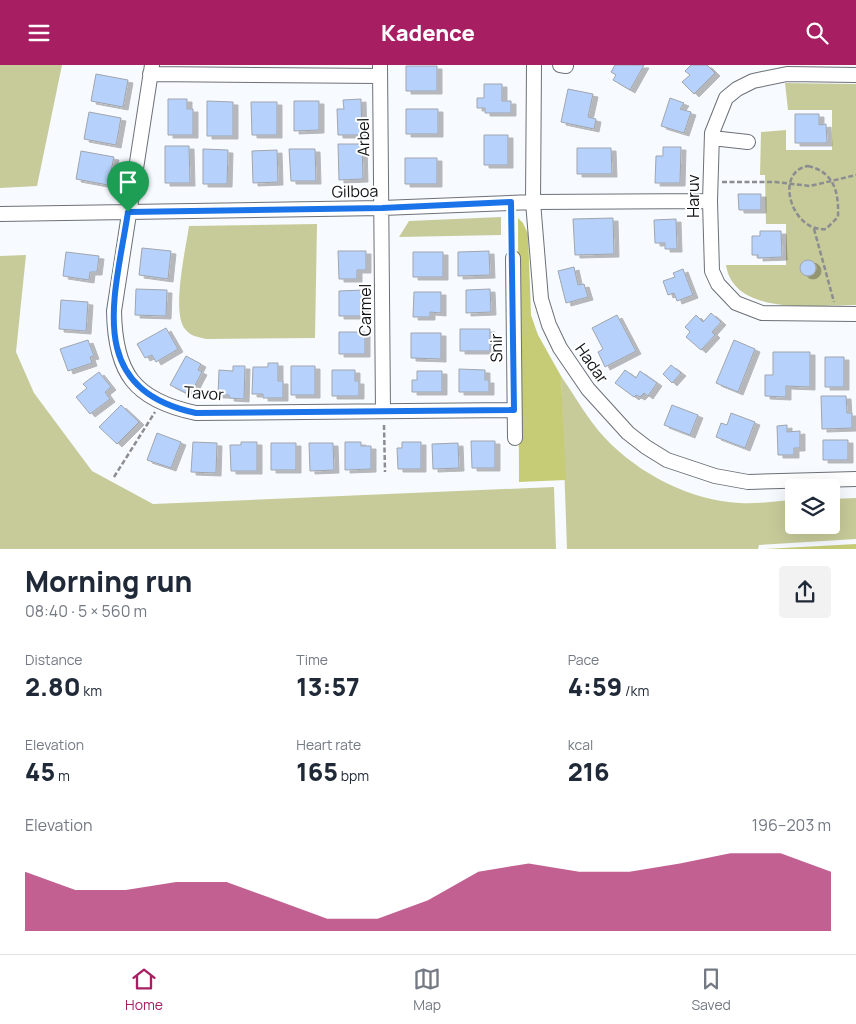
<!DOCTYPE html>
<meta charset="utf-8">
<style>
:root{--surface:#fff;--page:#f2f2f3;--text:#1f2937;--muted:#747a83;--line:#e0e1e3;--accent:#a81e63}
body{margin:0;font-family:Manrope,sans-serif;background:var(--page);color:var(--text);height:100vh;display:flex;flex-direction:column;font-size:19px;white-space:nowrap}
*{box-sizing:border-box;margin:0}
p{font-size:16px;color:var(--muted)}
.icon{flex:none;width:28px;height:28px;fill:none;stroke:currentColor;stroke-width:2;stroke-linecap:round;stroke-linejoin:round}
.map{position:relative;height:484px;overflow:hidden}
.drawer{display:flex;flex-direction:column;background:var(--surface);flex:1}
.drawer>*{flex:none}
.fabs{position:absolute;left:785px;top:414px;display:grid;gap:10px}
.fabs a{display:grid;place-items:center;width:55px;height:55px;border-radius:5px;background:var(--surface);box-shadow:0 5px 20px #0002;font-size:25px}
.pin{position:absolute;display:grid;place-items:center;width:42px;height:42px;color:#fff;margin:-51px -21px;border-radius:50% 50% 50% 0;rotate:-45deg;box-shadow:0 0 5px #0007}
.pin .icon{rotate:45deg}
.round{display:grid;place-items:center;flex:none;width:52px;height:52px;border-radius:5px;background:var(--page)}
.headline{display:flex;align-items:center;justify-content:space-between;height:85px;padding:0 25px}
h1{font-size:28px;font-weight:800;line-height:38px}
.stats{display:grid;grid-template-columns:repeat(3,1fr);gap:8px;height:85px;padding:5px 25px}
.stats div{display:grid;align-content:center}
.stats b{font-size:25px;font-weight:800}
.stats small{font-size:14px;font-weight:400}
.stats p{font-size:14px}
.chart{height:140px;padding:10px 25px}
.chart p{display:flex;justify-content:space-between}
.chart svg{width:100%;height:90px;margin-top:5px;fill:var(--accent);opacity:.7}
header{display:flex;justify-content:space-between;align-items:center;height:65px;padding:0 25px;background:var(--accent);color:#fff;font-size:22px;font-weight:800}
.tab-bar{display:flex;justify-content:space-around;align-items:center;height:70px;border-top:1px solid var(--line);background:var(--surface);font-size:14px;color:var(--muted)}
.tab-bar a{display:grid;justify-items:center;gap:2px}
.tab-bar .selected{color:var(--accent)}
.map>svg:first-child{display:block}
.green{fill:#c7cb99}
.forest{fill:#c6cb75}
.building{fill:#b6d2fc;stroke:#a0a5ac;filter:url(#shadow)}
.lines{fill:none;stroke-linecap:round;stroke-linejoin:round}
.minor-casing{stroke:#6c7177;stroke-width:16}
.path{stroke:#8b8d91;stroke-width:2.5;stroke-dasharray:5 2.5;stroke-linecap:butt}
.minor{stroke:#fff;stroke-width:14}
.route-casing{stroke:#fff;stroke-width:10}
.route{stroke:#1a73e8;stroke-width:6}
.labels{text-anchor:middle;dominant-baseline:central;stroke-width:4;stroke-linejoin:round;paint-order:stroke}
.street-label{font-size:16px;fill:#111315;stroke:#fff}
</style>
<header><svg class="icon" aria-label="menu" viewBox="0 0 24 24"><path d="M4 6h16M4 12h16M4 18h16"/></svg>Kadence<svg class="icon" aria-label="search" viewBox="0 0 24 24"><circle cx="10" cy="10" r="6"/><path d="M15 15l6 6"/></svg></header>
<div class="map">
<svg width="856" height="484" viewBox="0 0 856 484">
<defs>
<filter id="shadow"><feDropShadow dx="5" dy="3" stdDeviation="0" flood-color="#0004"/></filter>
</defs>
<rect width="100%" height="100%" fill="#f7faff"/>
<path class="green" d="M0,0H62L37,121L0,123Z
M785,18L856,19V240C817,240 734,252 726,200H786V159H766L765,110H760L761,67L786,65V85H832V45H788Z
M501,152V170L399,172L409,156Z
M317,159L315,273L206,274C198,272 190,271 185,264C171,247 186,183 189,161Z
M26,190L16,287L34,328L92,406L153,439L554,422L556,484H0V191Z
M561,311C575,331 588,355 605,373C639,409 691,436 740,438C758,439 776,436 794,435V460H831V434L856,433V474L759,480L758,484H567Z"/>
<path class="forest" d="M518,153L523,158L528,169L531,250L538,270L561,311L566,415L519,417Z
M856,479V484H765Z"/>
<path class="building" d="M615,0H644L630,25L613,15L616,10L611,7Z
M691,0H707L715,8L694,29L682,17L690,10L685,6Z
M406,1H437V26H406Z
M96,9L128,15L123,42L91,36Z
M484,19H502V36H511V48H485V43H477V33H484Z
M568,24L593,29L588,52L596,54L594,64L561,57Z
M670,33L684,38L680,44L691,47L684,68L661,61Z
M168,34H187V44H193V70H168Z
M361,34L362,70H338L337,44H344L343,35Z
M207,36L233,37V71H207Z
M294,36H319V65L294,66Z
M251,37H277V70H252Z
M406,44H438V69H406Z
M89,47L121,53L116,80L84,74Z
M795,49H819V60L826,59L827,78H795Z
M484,70H508V100H484Z
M338,79H362L363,114L339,115Z
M165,81H189L190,118H165Z
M663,82H681L680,118H655L656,91H663Z
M577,83H611L612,109H577Z
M203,84L228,85L227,119H203Z
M289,84H315L316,116H291Z
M277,85L278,117L253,118L252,86Z
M81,86L114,92L108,120L76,114Z
M405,93H437V119H405Z
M738,129H761V145H739Z
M613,153L614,189L575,190L573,154Z
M676,154L677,184H665V178H655L654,155Z
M760,166H781L782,192L758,193V190H752V171H760Z
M142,183L171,186L168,214L139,210Z
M338,186H366V205H357V214H339Z
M489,186L490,210L458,211V187Z
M66,187L99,191L97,207H90L89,215L63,211Z
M413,187H443V212H413Z
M800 203a8 8 0 1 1 16 0a8 8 0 1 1-16 0Z
M574,202L578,220L584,219L588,232L566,238L558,206Z
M683,204L693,230L677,236L674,228L668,230L663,216L675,212L673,208Z
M136,224L167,225L166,251L135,250Z
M490,224L491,247L466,248V225Z
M364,225V251H339V226Z
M414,227H441V248L430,247V252H413Z
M61,235L88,237L86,266L59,264Z
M711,248L721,257L712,267L715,270L701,285L686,272L690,267L685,262L696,250L703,257Z
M617,250L636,286L605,302L598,287L603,284L592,263Z
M166,263L178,284L156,297L152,290L145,293L137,279Z
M460,264H490V286H460Z
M339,267H365V289H339Z
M411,268H441V294L411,293Z
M88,275L94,291L90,292L92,298L68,306L60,284Z
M734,275L755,284L738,327L716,318Z
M773,287H810V322L786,321V332L765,331V310H773Z
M186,291L201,299L198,305L202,307L190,330L170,320Z
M825,292H844V322H825Z
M268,298H278V316H283V333H263V329H252L253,302H268Z
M671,300L681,308L672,318L663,309Z
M233,301H245L244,334L229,333V330H218L219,305L233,306Z
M291,301H315V330H291Z
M459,304L485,305V315H489V327H459Z
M332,305H355V316H359V331H332Z
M625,305L636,313L640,306L657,318L648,331L644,328L640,332L636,330L634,332L615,318Z
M417,306H442V327H412V315H417Z
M99,307L111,322L105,327L110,334L90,349L76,332L87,323L83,319Z
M821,331H846L847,348H852V363L822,364Z
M121,340L139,357L117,379L99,362Z
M672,340L698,350L690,370L664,360Z
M731,348L755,357L745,383L716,372L721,358L727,360Z
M787,360V367L800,366V383H794V390H778L777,361Z
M157,368L181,377L171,403L147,395Z
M823,375H848V395H823Z
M471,376H495V403H472Z
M193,377L217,378L216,408L191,407Z
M241,377H257V406H231L230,380H241Z
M345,377H361V381H371V404L345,405Z
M402,377H421V404H398L397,383H402Z
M271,378H296V405H271Z
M309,378H333L334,405L310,406Z
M458,378L459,403L433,404L432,379Z"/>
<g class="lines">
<defs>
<path id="minor" d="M152,0L114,246C115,308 134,335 196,348L514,345
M380,0L383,346
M534,0L533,137L541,234L549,260L560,283L588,324L628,368L646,382L667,395L715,411L748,417L856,414
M560,0L566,1
M150,9L380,11
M856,10L787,9L753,16L737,24L726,33L712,68L710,136L712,206L718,219L736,238L762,248L856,249
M712,73L748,77
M0,149L382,143L533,137L710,136
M513,193L515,373"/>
</defs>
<use href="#minor" class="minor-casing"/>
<path class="path" d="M808,101C834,107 839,127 838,152L826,164C792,168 773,107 808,101Z
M722,117H775L810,121L856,110
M512,152L513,181
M814,164L834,237
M384,360L385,407
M114,412L155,347"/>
<use href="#minor" class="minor"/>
</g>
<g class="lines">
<defs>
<path id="route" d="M511,137L514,345L196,348C83,324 115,231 128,147L382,143Z"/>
</defs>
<use href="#route" class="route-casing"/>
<use href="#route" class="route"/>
</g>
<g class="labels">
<g class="street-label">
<text transform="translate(363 72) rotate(-91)">Arbel</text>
<text transform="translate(355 126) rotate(-1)">Gilboa</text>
<text transform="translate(693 131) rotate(-90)">Haruv</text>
<text transform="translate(365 245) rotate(-90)">Carmel</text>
<text transform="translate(496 283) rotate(-91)">Snir</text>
<text transform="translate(592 298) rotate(55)">Hadar</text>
<text transform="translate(204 328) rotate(4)">Tavor</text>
</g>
</g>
</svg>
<div class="fabs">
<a><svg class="icon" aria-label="layers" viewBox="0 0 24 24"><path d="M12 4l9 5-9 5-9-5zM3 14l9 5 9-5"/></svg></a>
</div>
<div class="pin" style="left:128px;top:147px;background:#1e9e55"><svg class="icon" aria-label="arrive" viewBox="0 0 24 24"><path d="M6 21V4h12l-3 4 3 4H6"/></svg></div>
</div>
<section class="drawer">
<div class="headline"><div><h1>Morning run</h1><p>08:40 · 5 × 560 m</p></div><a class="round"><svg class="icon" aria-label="share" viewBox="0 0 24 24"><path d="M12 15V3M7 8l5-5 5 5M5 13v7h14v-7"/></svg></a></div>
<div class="stats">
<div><p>Distance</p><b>2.80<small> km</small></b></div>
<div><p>Time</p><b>13:57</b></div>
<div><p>Pace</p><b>4:59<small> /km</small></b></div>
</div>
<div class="stats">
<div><p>Elevation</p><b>45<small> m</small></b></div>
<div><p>Heart rate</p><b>165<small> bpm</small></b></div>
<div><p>kcal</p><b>216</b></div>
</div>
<div class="chart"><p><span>Elevation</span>196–203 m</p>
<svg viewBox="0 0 160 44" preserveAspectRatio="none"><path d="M0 44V15L10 24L20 24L30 20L40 20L50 29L60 38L70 38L80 29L90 15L100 11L110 15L120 15L130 11L140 6L150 6L160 15V44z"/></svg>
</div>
</section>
<nav class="tab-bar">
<a class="selected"><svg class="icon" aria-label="home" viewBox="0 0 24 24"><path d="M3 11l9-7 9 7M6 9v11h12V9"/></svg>Home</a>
<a><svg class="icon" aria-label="map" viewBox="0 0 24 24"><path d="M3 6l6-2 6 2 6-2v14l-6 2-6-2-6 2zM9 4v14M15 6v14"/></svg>Map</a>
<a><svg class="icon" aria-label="saved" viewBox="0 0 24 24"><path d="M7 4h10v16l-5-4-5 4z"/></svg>Saved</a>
</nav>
